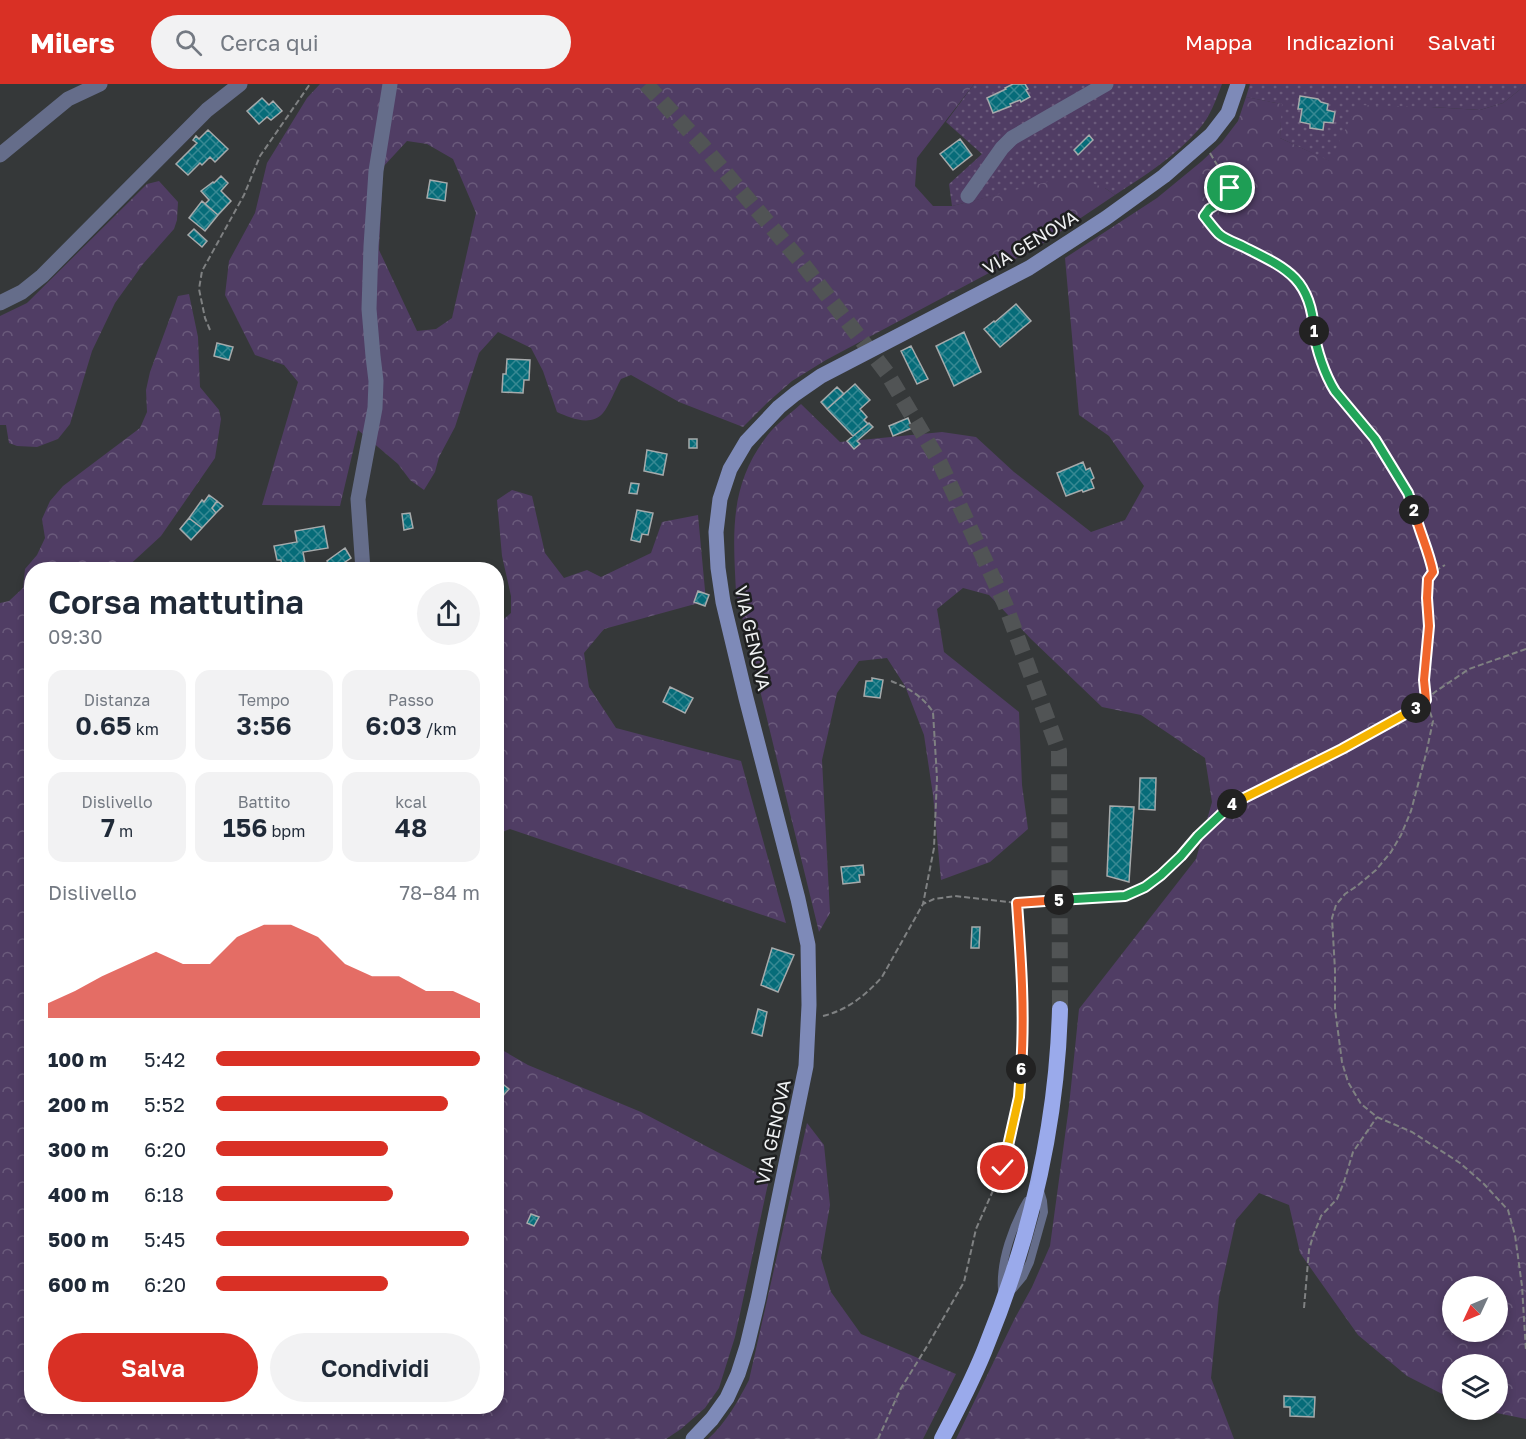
<!DOCTYPE html>
<html lang="it">
<meta charset="utf-8">
<style>
:root{--surface:#fff;--page:#f2f2f3;--text:#1f2937;--muted:#747a83;--accent:#d93025}
body{margin:0;font-family:"Golos Text",sans-serif;background:var(--page);color:var(--text);height:100vh;display:flex;flex-direction:column;font-size:22px;white-space:nowrap}
*{box-sizing:border-box;margin:0}
p{font-size:20px;color:var(--muted)}
.icon{flex:none;width:33px;height:33px;fill:none;stroke:currentColor;stroke-width:2;stroke-linecap:round;stroke-linejoin:round}
.map{position:relative;flex:1;overflow:hidden}
.drawer{position:absolute;left:24px;top:478px;width:480px;height:852px;display:flex;flex-direction:column;background:var(--surface);border-radius:24px;box-shadow:0 3px 9px #0003}
.drawer>*{flex:none}
.needle{width:39px;rotate:226deg}
.tools{position:absolute;left:1442px;top:1192px;display:grid;gap:12px}
.tools a{display:grid;place-items:center;width:66px;height:66px;border-radius:50%;background:var(--surface);box-shadow:0 3px 9px #0003;font-size:30px}
.pin{position:absolute;display:grid;place-items:center;width:51px;height:51px;color:#fff;margin:-26px;border:3px solid #fff;border-radius:50%;box-shadow:0 2px 6px #0007}
.km{position:absolute;width:30px;height:30px;margin:-15px;border-radius:50%;background:#222;color:#fff;font-size:16px;line-height:30px;text-align:center}
.round{display:grid;place-items:center;flex:none;width:63px;height:63px;border-radius:32px;background:var(--page)}
.overview{display:flex;align-items:center;justify-content:space-between;height:102px;padding:0 24px}
h1{font-size:33px;font-weight:600;line-height:45px}
.stats{display:grid;grid-template-columns:repeat(3,1fr);gap:9px;height:102px;padding:6px 24px}
.stats div{display:grid;align-content:center;border-radius:15px;background:var(--page);text-align:center}
.stats b{font-size:26px;font-weight:600}
.stats small{font-size:16px;font-weight:400}
.stats p{font-size:16px}
.chart{height:168px;padding:12px 24px}
.chart p{display:flex;justify-content:space-between}
.chart svg{width:100%;height:108px;margin-top:6px;fill:var(--accent);opacity:.7}
.action{display:flex;gap:12px;margin-top:auto;padding:12px 24px}
.action a{flex:1;height:69px;border-radius:36px;background:var(--accent);color:#fff;font-size:24px;font-weight:600;line-height:69px;text-align:center}
.action a+a{background:var(--page);color:var(--text)}
ul{padding:0 24px;list-style:none;font-size:20px}
li{display:grid;grid-template-columns:96px 72px 1fr;align-items:center;height:45px}
li i{height:15px;border-radius:8px;background:var(--accent)}
header{display:flex;align-items:center;gap:36px;box-sizing:border-box;height:84px;padding:0 30px;background:var(--accent);color:#fff}
header strong{font-size:28px}
nav{display:flex;gap:33px;margin-inline-start:auto;font-size:21px}
.search{width:420px;height:54px;background:var(--page);display:flex;align-items:center;gap:15px;box-sizing:border-box;padding:0 21px;border-radius:33px;color:var(--muted);font-size:22px}
.map>svg:first-child{display:block}
.grass{fill:url(#grass-dots)}
.forest{fill:url(#forest-crowns);fill-rule:evenodd}
.building{fill:url(#building-cross-hatch);stroke:#a6aaab;stroke-width:1.5}
.lines{fill:none;stroke-linecap:round;stroke-linejoin:round}
.trunk-tunnel{stroke:#515455;stroke-width:16;stroke-dasharray:16 8;stroke-linecap:butt}
.path{stroke:#7f8182;stroke-width:2;stroke-dasharray:6 3;stroke-linecap:butt}
.service{stroke:#656d8a;stroke-width:8}
.minor{stroke:#656d8a;stroke-width:15}
.tertiary{stroke:#656d8a;stroke-width:15}
.secondary{stroke:#7e8ab8;stroke-width:15}
.trunk{stroke:#9aaaeb;stroke-width:16}
.split-1-casing{stroke:#fff;stroke-width:12}
.split-2-casing{stroke:#fff;stroke-width:12}
.split-3-casing{stroke:#fff;stroke-width:12}
.split-4-casing{stroke:#fff;stroke-width:12}
.split-5-casing{stroke:#fff;stroke-width:12}
.split-6-casing{stroke:#fff;stroke-width:12}
.split-7-casing{stroke:#fff;stroke-width:12}
.split-1{stroke:#22a559;stroke-width:8}
.split-2{stroke:#22a559;stroke-width:8}
.split-3{stroke:#f0652b;stroke-width:8}
.split-4{stroke:#f5b400;stroke-width:8}
.split-5{stroke:#22a559;stroke-width:8}
.split-6{stroke:#f0652b;stroke-width:8}
.split-7{stroke:#f5b400;stroke-width:8}
.labels{text-anchor:middle;dominant-baseline:central;stroke-width:5;stroke-linejoin:round;paint-order:stroke}
.street-label{font-size:18px;fill:#eff1f2;stroke:#1e1f20}
</style>
<header>
<strong>Milers</strong>
<div class="search"><svg class="icon" aria-label="search" viewBox="0 0 24 24"><circle cx="10" cy="10" r="6"/><path d="M15 15l6 6"/></svg>Cerca qui</div>
<nav><a>Mappa</a><a>Indicazioni</a><a>Salvati</a></nav>
</header>
<div class="map">
<svg width="1526" height="1355" viewBox="0 0 1526 1355">
<defs>
<pattern id="grass-dots" width="8" height="8" patternUnits="userSpaceOnUse" patternTransform="scale(1.5)"><rect width="8" height="8" fill="#503d64"/><path d="M2 2h.1M6 6h.1" fill="none" stroke="#6a5a7b" stroke-width="1.8" stroke-linecap="round"/></pattern>
<pattern id="forest-crowns" width="20" height="18" patternUnits="userSpaceOnUse" patternTransform="scale(1.5)"><rect width="20" height="18" fill="#503d64"/><path d="M2 6a3 3 0 1 1 6 0M12 15a3 3 0 1 1 6 0" fill="none" stroke="#6a5a7b"/></pattern>
<pattern id="building-cross-hatch" width="8" height="8" patternUnits="userSpaceOnUse" patternTransform="scale(1.5)"><rect width="8" height="8" fill="#066c79"/><path d="M0 0l8 8M0 8l8-8" fill="none" stroke="#378993"/></pattern>
</defs>
<rect width="100%" height="100%" fill="#353839"/>
<path class="grass" d="M974,0H1222C1216,16 1210,33 1199,45C1176,72 1144,92 1115,111L1105,104L997,111L952,122L949,100L982,70L946,38Z
M1250,0H1525L1522,4L1503,19L1480,26L1431,23L1331,78L1280,54L1281,20L1246,13Z"/>
<path class="forest" d="M320,0H974L917,74L915,102L933,122H952L1063,94L1084,96L1105,104L1115,111L1036,164L826,276L792,297L768,318L743,343L679,318L631,291L621,295C616,304 609,322 603,329C591,343 570,334 557,328L543,287L531,264L498,248L479,269L455,343L439,373L435,388L424,406L410,396L398,380L358,346L340,422L262,421L298,298L284,281L255,271L225,211L229,177L255,129L267,79L307,14ZM407,57L427,60L453,75L476,129L452,234L436,245L417,247L379,166L383,83Z
M1525,0H1526V1335L1482,1326H1497V1281H1452V1315L1407,1292L1358,1251L1300,1169L1289,1121L1259,1109L1236,1136L1219,1213L1211,1294L1234,1355H956L1015,1234L1032,1203L1050,1162L1069,1022L1079,925L1196,775L1212,718L1205,674L1141,631L1102,623L1031,555L989,511L963,504L937,525L944,568L1019,628L1022,701L1028,745L990,778L941,796L933,711L924,651L905,602L887,574L859,577L837,609L822,676L830,829L819,848L736,508C733,449 729,401 767,352C776,340 790,330 801,320L840,358L942,348L976,353L1014,388L1091,448L1125,436L1144,402L1109,352L1079,331L1065,174L1157,114L1202,77L1222,58L1238,37L1246,13L1282,20L1280,54L1330,77L1357,21L1431,23L1480,26L1503,19L1522,4ZM1452,1203H1497V1248H1452Z
M159,97L178,118L177,136L174,145L143,180L115,219L92,267L70,340L58,355L37,363L17,362L9,359L6,341H0V232L27,219L147,100Z
M189,210L198,253L200,303L219,326L221,335L215,374L161,452L124,486H32V1323H496L497,963L528,981L641,1028L769,1095L735,1253L719,1304L705,1324L681,1345L666,1355H0V519L9,517L23,504L25,485L37,471L45,454L42,435L50,417L63,402L140,344L147,328L146,306L150,288L178,212Z
M512,406L532,412L545,469L564,494L587,486L601,493L651,469L662,438L698,431L706,517L604,545L584,569L589,603L616,644L741,677L786,839L510,745L497,750V541L511,529V512L502,472L497,416Z
M807,1039L824,1061L830,1121L821,1174L831,1208L861,1250L956,1290L923,1355H708C726,1339 738,1317 749,1296Z"/>
<path class="building" d="M1013,0H1025L1028,5L1026,6L1030,13L1021,18L1020,16L1010,20L1011,22L993,29L987,14L1006,5L1005,4Z
M1300,12L1318,15L1321,18L1328,20L1327,26L1335,28L1333,39L1324,38L1323,46L1310,44V40L1300,38L1302,25H1298Z
M262,14L269,21L273,17L282,27L271,36L267,33L259,40L247,27Z
M208,46L228,65L215,78L210,73L202,81L200,79L188,91L176,80L197,59L193,56L196,52L199,55Z
M1089,51L1093,56L1078,71L1074,66Z
M960,55L972,71L953,86L940,70Z
M221,92L228,99L221,107L231,117L218,131L205,120L209,116L201,107L213,98L214,99Z
M430,96L447,99L445,117L427,114Z
M202,117L218,131L205,147L189,134Z
M194,145L207,157L202,163L188,151Z
M1016,220L1031,237L1000,263L984,245L994,237L995,238Z
M964,248L981,288L954,302L936,262Z
M217,259L233,263L229,276L214,272Z
M911,262L928,295L917,300L901,267Z
M507,275L530,276L529,296H524L523,309L502,308L503,290H506Z
M855,300L870,316L860,325L867,333L864,336L868,340L853,352L827,325Z
M837,303L844,310L827,325L821,318Z
M908,334L912,344L893,352L889,342Z
M869,339L873,343L857,357L860,360L854,365L847,357Z
M689,355H697V364H689Z
M647,366L667,370L663,391L644,387Z
M1083,378L1086,386L1090,384L1094,394L1091,396L1094,404L1083,408L1082,406L1066,412L1057,389Z
M631,399L639,400L637,410L629,409Z
M209,411L217,417L212,424L216,429L202,444L189,434L202,416L204,418Z
M217,417L223,422L216,429L212,424Z
M637,426L653,429L648,451L642,450L640,458L631,456Z
M410,429L413,444L404,446L402,430Z
M189,434L202,444L191,456L180,445Z
M324,442L328,464L303,468L305,479L282,483L281,476H277L274,462L297,458L295,447Z
M345,464L351,474L333,486L327,477Z
M388,479L389,486H368V483Z
M698,507L709,511L705,522L694,518Z
M872,594L883,596L880,614L864,612L866,597H872Z
M670,603L693,614L685,629L663,618Z
M1140,694H1156L1155,726L1139,725Z
M1110,722L1134,723L1129,798L1107,792Z
M863,781L864,791H859L860,798L843,800L841,783Z
M972,843H980L979,864H971Z
M772,864L794,871L778,908L761,901Z
M758,925L767,928L762,952L752,949Z
M500,998L509,1005L502,1013L496,1009V1001Z
M531,1130L539,1133L534,1142L527,1139Z
M1284,1312L1315,1313L1314,1333L1290,1332V1323H1284Z"/>
<g class="lines">
<path class="trunk-tunnel" d="M646,0L702,61L802,179L887,289L940,379L1005,520L1059,667L1060,925"/>
<path class="path" d="M1210,69L1228,99L1230,104L1222,117L1209,125L1204,132L1220,151L1281,182L1297,196L1310,220L1313,230L1315,256L1329,299L1335,307L1375,355L1408,409L1418,443L1431,473L1433,488
M210,246L205,234L199,205L202,187L244,111L260,72L310,0
M1526,565L1469,585L1435,608L1426,616L1433,637L1426,670L1411,727L1401,751L1391,768L1376,786L1357,802L1345,810L1336,821L1332,834L1335,886V925L1342,978L1348,998L1361,1020L1377,1033L1412,1048L1460,1079L1484,1100L1508,1126L1515,1151L1522,1202L1526,1267
M891,597C909,604 923,613 933,628L937,694L934,764L923,820
M823,932C847,926 865,912 882,893L923,820L934,815L955,812L1017,819L1125,812L1145,803L1161,791L1181,773L1198,752L1234,718L1342,665L1421,622L1426,616L1424,596L1429,541L1428,495L1433,488L1445,481
M1304,1224L1309,1166L1313,1152L1321,1132L1337,1115L1344,1098L1353,1068L1377,1033
M878,1355L900,1306L929,1259L964,1198L976,1145L1003,1084L1019,1013L1023,955V910L1017,819"/>
<path class="service" d="M1002,1205C1000,1177 1013,1141 1027,1117
M1013,1205L1023,1193L1030,1178L1044,1128L1043,1117L1040,1107"/>
<path class="minor" d="M968,112L1002,64L1012,54L1106,0
M0,219L22,208L42,192L207,26L240,0
M363,486L358,415L375,324L376,297L373,272L369,225L371,162L376,87L390,0"/>
<path class="tertiary" d="M0,71L68,15L100,0"/>
<path class="secondary" d="M693,1355L712,1335L727,1314L738,1290L747,1262L758,1216L806,982L809,921L808,861L798,815L746,614L723,518L718,484L716,448L720,415L730,385L746,358L779,323L795,310L821,292L1029,184L1106,134L1164,92L1211,51L1228,29L1238,0"/>
<path class="trunk" d="M942,1355C958,1324 975,1292 987,1260C1030,1154 1057,1039 1060,925"/>
</g>
<g class="lines">
<defs>
<path id="split-1" d="M1230,104L1222,117L1209,125L1204,132C1209,138 1214,145 1219,150C1226,156 1236,159 1244,163C1286,184 1311,194 1314,247"/>
<path id="split-2" d="M1314,247C1316,265 1325,291 1335,307L1375,355L1408,409L1414,426"/>
<path id="split-3" d="M1414,426C1419,447 1429,467 1433,488L1428,495L1427,514L1429,542L1424,596L1426,616L1421,622L1416,624"/>
<path id="split-4" d="M1232,720L1342,665L1416,624"/>
<path id="split-5" d="M1059,816L1125,812L1145,803L1161,791L1181,772L1198,752L1232,720"/>
<path id="split-6" d="M1021,985C1025,929 1021,875 1017,819L1059,816"/>
<path id="split-7" d="M1003,1084L1019,1013L1021,985"/>
</defs>
<use href="#split-1" class="split-1-casing"/>
<use href="#split-2" class="split-2-casing"/>
<use href="#split-3" class="split-3-casing"/>
<use href="#split-4" class="split-4-casing"/>
<use href="#split-5" class="split-5-casing"/>
<use href="#split-6" class="split-6-casing"/>
<use href="#split-7" class="split-7-casing"/>
<use href="#split-1" class="split-1"/>
<use href="#split-2" class="split-2"/>
<use href="#split-3" class="split-3"/>
<use href="#split-4" class="split-4"/>
<use href="#split-5" class="split-5"/>
<use href="#split-6" class="split-6"/>
<use href="#split-7" class="split-7"/>
</g>
<g class="labels">
<g class="street-label">
<text transform="translate(1030 158) rotate(-31)">VIA GENOVA</text>
<text transform="translate(753 554) rotate(77)">VIA GENOVA</text>
<text transform="translate(773 1048) rotate(-78)">VIA GENOVA</text>
</g>
</g>
</svg>
<div class="tools">
<a><svg class="needle" viewBox="-14 -14 28 28"><path d="M0-13l5 13h-10z" fill="#e53935"/><path d="M0 13l5-13h-10z" fill="#747a83"/></svg></a>
<a><svg class="icon" aria-label="layers" viewBox="0 0 24 24"><path d="M12 4l9 5-9 5-9-5zM3 14l9 5 9-5"/></svg></a>
</div>
<div class="pin" style="left:1230px;top:104px;background:#1e9e55"><svg class="icon" aria-label="arrive" viewBox="0 0 24 24"><path d="M6 21V4h12l-3 4 3 4H6"/></svg></div>
<div class="pin" style="left:1003px;top:1084px;background:#d93025"><svg class="icon" aria-label="check" viewBox="0 0 24 24"><path d="M5 12l5 5 9-10"/></svg></div>
<b class="km" style="left:1314px;top:247px">1</b>
<b class="km" style="left:1414px;top:426px">2</b>
<b class="km" style="left:1416px;top:624px">3</b>
<b class="km" style="left:1232px;top:720px">4</b>
<b class="km" style="left:1059px;top:816px">5</b>
<b class="km" style="left:1021px;top:985px">6</b>
<section class="drawer">
<div class="overview"><div><h1>Corsa mattutina</h1><p>09:30</p></div><a class="round"><svg class="icon" aria-label="share" viewBox="0 0 24 24"><path d="M12 15V3M7 8l5-5 5 5M5 13v7h14v-7"/></svg></a></div>
<div class="stats">
<div><p>Distanza</p><b>0.65<small> km</small></b></div>
<div><p>Tempo</p><b>3:56</b></div>
<div><p>Passo</p><b>6:03<small> /km</small></b></div>
</div>
<div class="stats">
<div><p>Dislivello</p><b>7<small> m</small></b></div>
<div><p>Battito</p><b>156<small> bpm</small></b></div>
<div><p>kcal</p><b>48</b></div>
</div>
<div class="chart"><p><span>Dislivello</span>78–84 m</p>
<svg viewBox="0 0 160 44" preserveAspectRatio="none"><path d="M0 44V38L10 33L20 27L30 22L40 17L50 22L60 22L70 11L80 6L90 6L100 11L110 22L120 27L130 27L140 33L150 33L160 38V44z"/></svg>
</div>
<ul>
<li><b>100 m</b>5:42<i style="width:100%"></i></li>
<li><b>200 m</b>5:52<i style="width:88%"></i></li>
<li><b>300 m</b>6:20<i style="width:65%"></i></li>
<li><b>400 m</b>6:18<i style="width:67%"></i></li>
<li><b>500 m</b>5:45<i style="width:96%"></i></li>
<li><b>600 m</b>6:20<i style="width:65%"></i></li>
</ul>
<div class="action"><a>Salva</a><a>Condividi</a></div>
</section>
</div>
